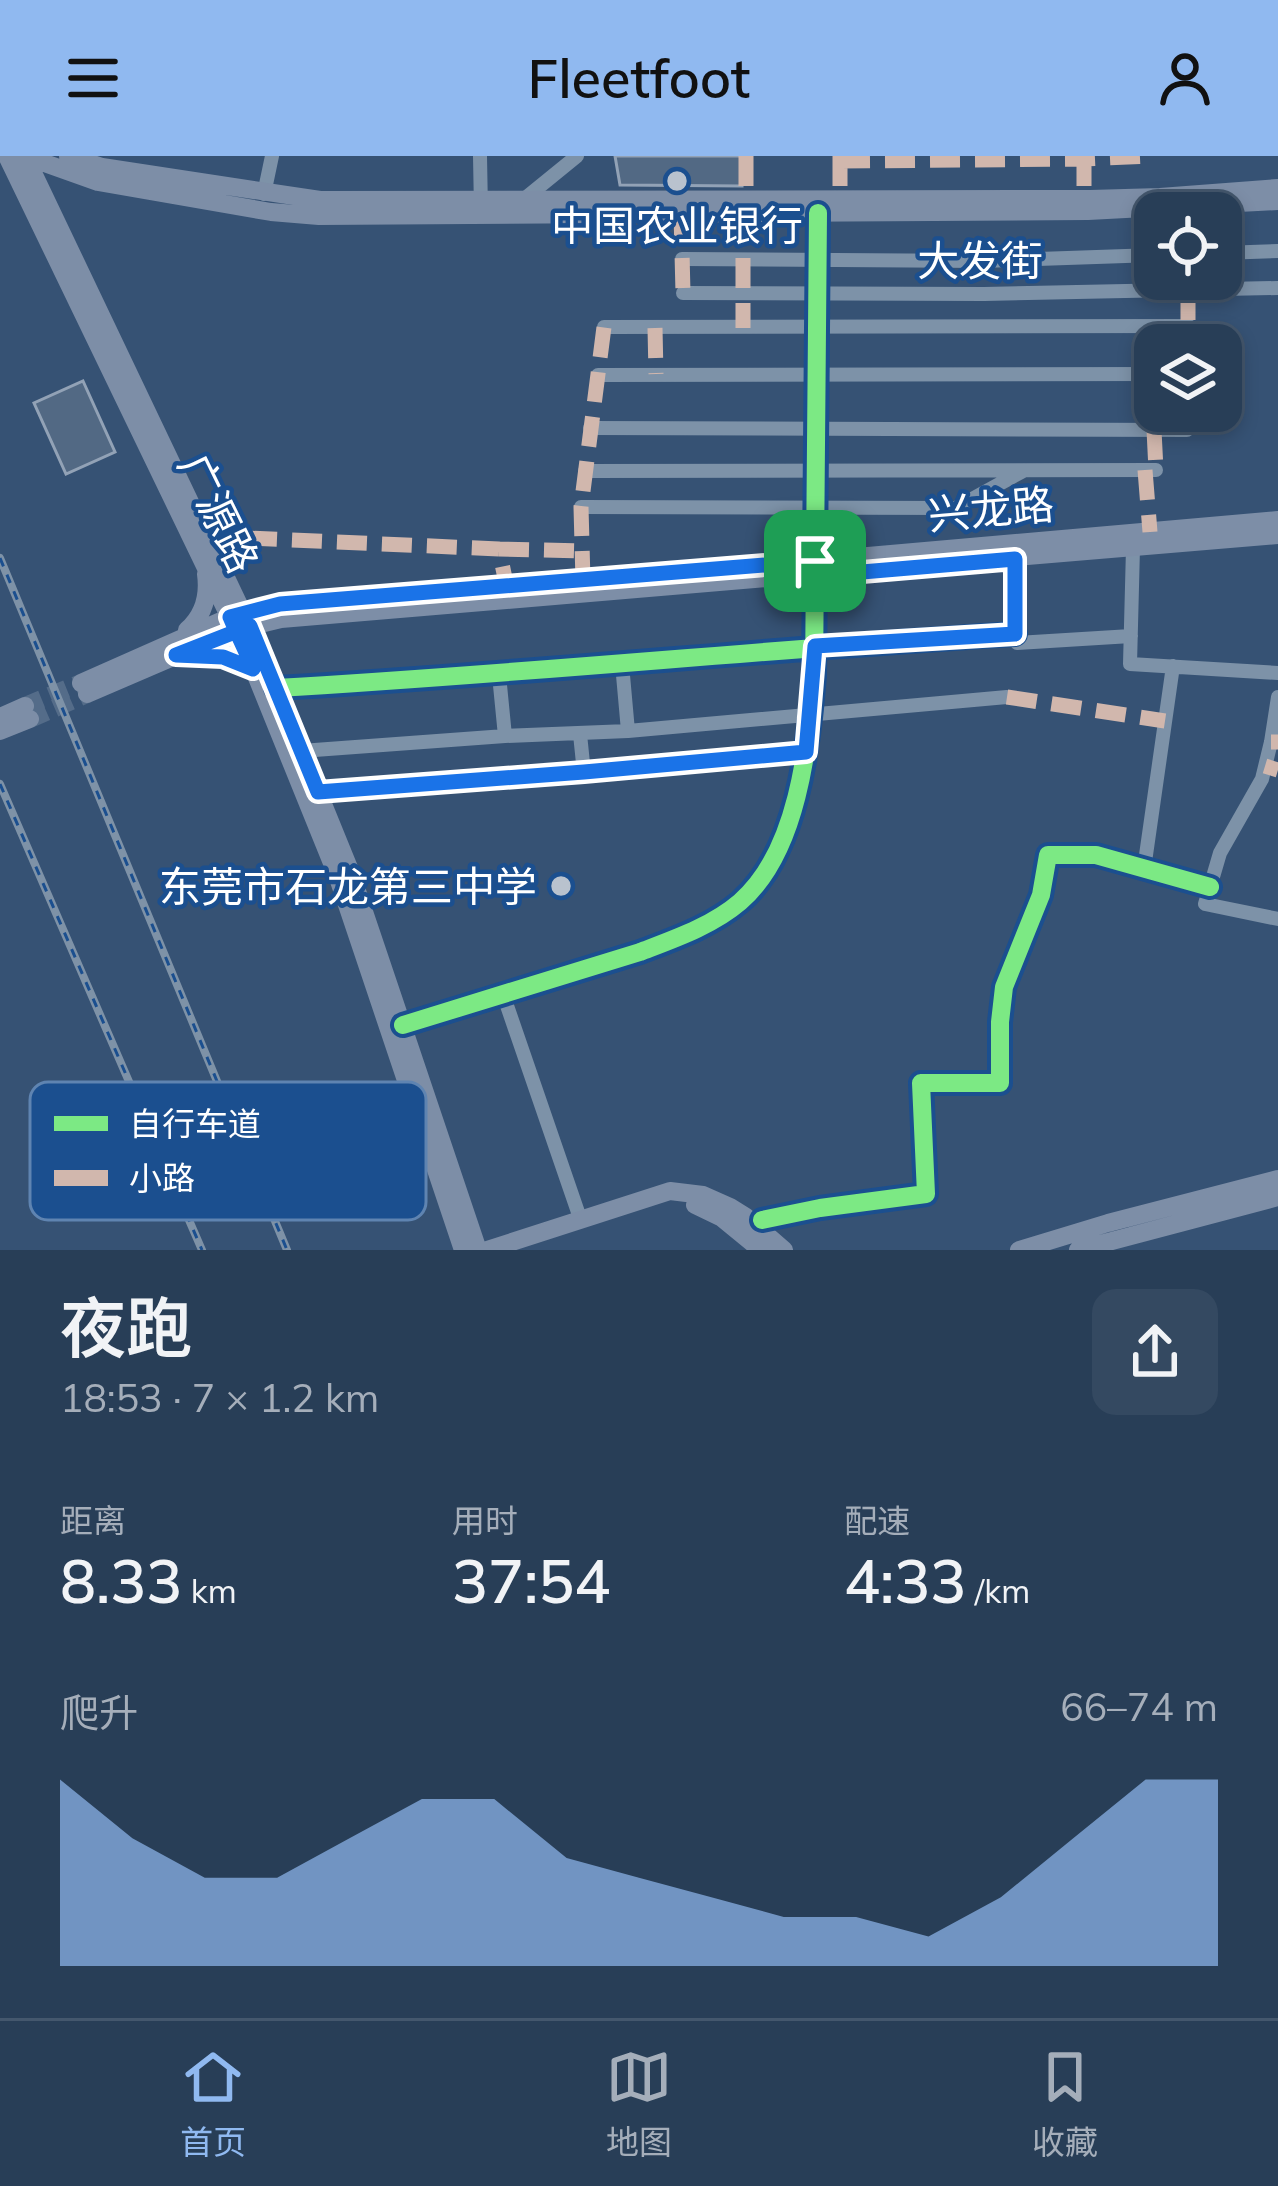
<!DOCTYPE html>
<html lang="zh">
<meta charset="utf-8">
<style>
:root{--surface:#283e57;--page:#344961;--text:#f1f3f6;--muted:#a5aeba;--line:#44576d;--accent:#90b9f0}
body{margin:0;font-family:Mulish,"Noto Sans SC",sans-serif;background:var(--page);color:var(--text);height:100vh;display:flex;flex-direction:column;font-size:45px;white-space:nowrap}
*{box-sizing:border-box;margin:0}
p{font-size:39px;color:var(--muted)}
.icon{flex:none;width:66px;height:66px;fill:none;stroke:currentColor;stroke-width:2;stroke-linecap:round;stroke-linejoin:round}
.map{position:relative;height:1094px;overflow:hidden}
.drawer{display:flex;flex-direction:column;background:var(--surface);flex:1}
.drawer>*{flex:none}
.tools{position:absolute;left:1134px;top:36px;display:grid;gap:24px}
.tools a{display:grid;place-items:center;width:108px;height:108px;border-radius:24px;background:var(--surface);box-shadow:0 6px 18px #0003,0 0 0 3px var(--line);font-size:60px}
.pin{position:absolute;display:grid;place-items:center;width:102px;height:102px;color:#fff;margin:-51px;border-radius:24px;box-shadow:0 6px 18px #0006}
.round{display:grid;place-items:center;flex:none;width:126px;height:126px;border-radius:24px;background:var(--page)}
.head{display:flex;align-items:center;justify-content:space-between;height:204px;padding:0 60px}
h1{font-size:66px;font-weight:600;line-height:90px}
.figures{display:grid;grid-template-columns:repeat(3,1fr);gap:18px;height:204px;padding:12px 60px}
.figures div{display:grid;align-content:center}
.figures b{font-size:60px;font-weight:600}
.figures small{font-size:33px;font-weight:400}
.figures p{font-size:33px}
.chart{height:336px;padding:24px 60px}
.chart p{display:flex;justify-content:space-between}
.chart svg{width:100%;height:216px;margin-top:12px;fill:var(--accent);opacity:.7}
header{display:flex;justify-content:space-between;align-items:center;height:156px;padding:0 60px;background:var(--accent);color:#111;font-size:54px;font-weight:600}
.tabs{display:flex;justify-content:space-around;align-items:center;height:168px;border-top:3px solid var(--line);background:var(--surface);font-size:33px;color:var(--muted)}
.tabs a{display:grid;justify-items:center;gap:6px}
.tabs .on{color:var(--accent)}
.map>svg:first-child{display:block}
.building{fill:#526984;stroke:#92a2b6;stroke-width:3}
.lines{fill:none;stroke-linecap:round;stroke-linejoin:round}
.major-tunnel{stroke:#546c89;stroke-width:18;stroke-dasharray:18 9;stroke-linecap:butt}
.minor{stroke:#7d92a8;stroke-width:14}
.major{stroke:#7d8ea7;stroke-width:18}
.rail-casing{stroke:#7e92a7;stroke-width:8}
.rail{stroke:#1b4f8f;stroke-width:3;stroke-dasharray:9;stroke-linecap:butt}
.quiet{stroke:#d1b7ad;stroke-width:15;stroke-dasharray:30 15;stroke-linecap:butt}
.cycleway-casing{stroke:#1b4f8f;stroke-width:26}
.cycleway{stroke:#7ce984;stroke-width:18}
.route-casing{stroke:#fff;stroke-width:24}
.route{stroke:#1a73e8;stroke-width:15}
.poi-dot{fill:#b9c2ce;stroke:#1b4f8f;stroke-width:4.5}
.labels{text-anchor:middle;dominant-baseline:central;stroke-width:9;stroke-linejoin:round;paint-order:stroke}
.poi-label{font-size:42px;fill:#fff;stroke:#1b4f8f}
.street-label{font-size:42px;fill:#fff;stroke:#1b4f8f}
.key{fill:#1b4f8f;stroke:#5f84b1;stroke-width:3}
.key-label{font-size:33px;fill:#fff}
</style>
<header><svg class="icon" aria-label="menu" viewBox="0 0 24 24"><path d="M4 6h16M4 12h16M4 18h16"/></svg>Fleetfoot<svg class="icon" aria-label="person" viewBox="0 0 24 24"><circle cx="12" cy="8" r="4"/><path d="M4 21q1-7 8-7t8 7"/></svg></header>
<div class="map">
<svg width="1278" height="1094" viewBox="0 0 1278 1094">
<rect width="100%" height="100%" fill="#365274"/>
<path class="building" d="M615,0H741L742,30L620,29Z
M83,225L115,296L66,318L34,247Z"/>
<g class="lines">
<path class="major-tunnel" d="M25,550L81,527
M30,563L87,538"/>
<path class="minor" d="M480,0L481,54
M264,38L272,0
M523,44L577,0
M1221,97L1278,95
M682,103L983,105L1155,99
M683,137L984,138L1278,132
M604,171L1189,170
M598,219L1155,218
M590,272L1187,274
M585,315L1156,314
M581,351L956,352L1023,315
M1133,392L1130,508L1278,517
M1015,402L1017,487L1131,480
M622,508L628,575
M499,519L505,580
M276,532C523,518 768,493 1015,478
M1278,541L1271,586L1262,623L1220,697L1205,748L1278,763
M580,578L584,617
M301,595L505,580L628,575L1007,541
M318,636L584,617L806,596
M1144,713L1173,510
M503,838L580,1062
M403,869L640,796C674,783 712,770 740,746C798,696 808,591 814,520L818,57
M762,1064L820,1052L926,1038L921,927H1000V866L1004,831L1041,739L1048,699H1096L1210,731"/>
<path class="major" d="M7,0L247,497L338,722L463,1094
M25,0L98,26L271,56L319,60L1088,55L1278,45
M25,0L260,493L351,717L478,1094
M68,0L102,11L320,44L1090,43L1160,41L1278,32
M187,474C204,459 209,440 206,418
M186,499L222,501L253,513
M81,527L230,461L280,449L583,425L1278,364
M87,538L236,474L281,463L1278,379
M0,561L25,550
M0,575L30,563
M695,1049L722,1062L761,1094
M487,1094L670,1035L703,1039L730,1051L746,1061L784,1094
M1019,1094L1108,1067L1278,1023
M1078,1094L1278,1041"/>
<defs>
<path id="rail" d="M0,402L287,1094
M0,628L202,1094"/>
</defs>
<use href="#rail" class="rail-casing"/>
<use href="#rail" class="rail"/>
<path class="quiet" d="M746,0V43
M840,0V43
M1084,0V43
M840,5L1084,3L1150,0
M1198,51V57
M681,57L683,137
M743,57V172
M1188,134V189
M655,172L656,218
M1154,274L1156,314
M1187,274V255
M1145,314L1150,376
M247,382L499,393L507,432
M499,393L581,395
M583,425L581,351L604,171
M1007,541L1165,565
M1271,586H1278
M1265,610L1278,614"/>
<defs>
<path id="cycleway" d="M276,532C523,518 768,493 1015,478
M403,869L640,796C674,783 712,770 740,746C798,696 808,591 814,520L818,57
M762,1064L820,1052L926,1038L921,927H1000V866L1004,831L1041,739L1048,699H1096L1210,731"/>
</defs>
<use href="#cycleway" class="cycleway-casing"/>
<use href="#cycleway" class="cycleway"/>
</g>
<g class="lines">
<defs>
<path id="route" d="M815,405L280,448L230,461C237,478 246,495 253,513L223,501L176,499L250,470L318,636L584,616L806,596L815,490L1015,478V403L815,420V405"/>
</defs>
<use href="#route" class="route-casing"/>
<use href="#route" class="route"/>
</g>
<g class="poi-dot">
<circle cx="677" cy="25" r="12"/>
<circle cx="561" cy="730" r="12"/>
</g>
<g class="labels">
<g class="poi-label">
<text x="677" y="69">中国农业银行</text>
<text x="537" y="730" text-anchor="end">东莞市石龙第三中学</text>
</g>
<g class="street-label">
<text x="980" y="104">大发街</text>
<text transform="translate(991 353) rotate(-5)">兴龙路</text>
<text transform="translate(219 357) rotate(64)">广源路</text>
</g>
</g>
<rect x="30" y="926" width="396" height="138" rx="18" class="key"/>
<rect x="54" y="960" width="54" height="15" fill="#7ce984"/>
<rect x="54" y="1014" width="54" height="16" fill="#d1b7ad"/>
<g class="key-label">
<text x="129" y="980">自行车道</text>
<text x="129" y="1034">小路</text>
</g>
</svg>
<div class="tools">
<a><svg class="icon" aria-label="locate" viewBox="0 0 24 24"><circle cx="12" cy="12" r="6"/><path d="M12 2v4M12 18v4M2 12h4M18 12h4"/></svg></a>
<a><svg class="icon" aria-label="layers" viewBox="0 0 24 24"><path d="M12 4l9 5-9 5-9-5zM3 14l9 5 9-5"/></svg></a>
</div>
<div class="pin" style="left:815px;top:405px;background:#1e9e55"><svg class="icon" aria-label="arrive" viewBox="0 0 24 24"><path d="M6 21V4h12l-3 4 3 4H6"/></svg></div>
</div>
<section class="drawer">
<div class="head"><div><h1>夜跑</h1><p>18:53 · 7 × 1.2 km</p></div><a class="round"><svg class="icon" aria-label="share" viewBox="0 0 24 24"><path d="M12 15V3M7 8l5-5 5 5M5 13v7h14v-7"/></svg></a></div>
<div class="figures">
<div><p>距离</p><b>8.33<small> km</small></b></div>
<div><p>用时</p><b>37:54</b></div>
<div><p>配速</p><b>4:33<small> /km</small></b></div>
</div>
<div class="chart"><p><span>爬升</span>66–74 m</p>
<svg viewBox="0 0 160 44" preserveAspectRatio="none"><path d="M0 44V6L10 18L20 26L30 26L40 18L50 10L60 10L70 22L80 26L90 30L100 34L110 34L120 38L130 30L140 18L150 6L160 6V44z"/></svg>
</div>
</section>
<nav class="tabs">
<a class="on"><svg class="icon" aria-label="home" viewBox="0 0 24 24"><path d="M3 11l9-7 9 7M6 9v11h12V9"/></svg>首页</a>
<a><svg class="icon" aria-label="map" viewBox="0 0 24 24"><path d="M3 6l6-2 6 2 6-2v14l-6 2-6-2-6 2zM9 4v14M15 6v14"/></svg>地图</a>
<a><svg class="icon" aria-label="saved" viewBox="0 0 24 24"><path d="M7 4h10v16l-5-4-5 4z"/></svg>收藏</a>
</nav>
